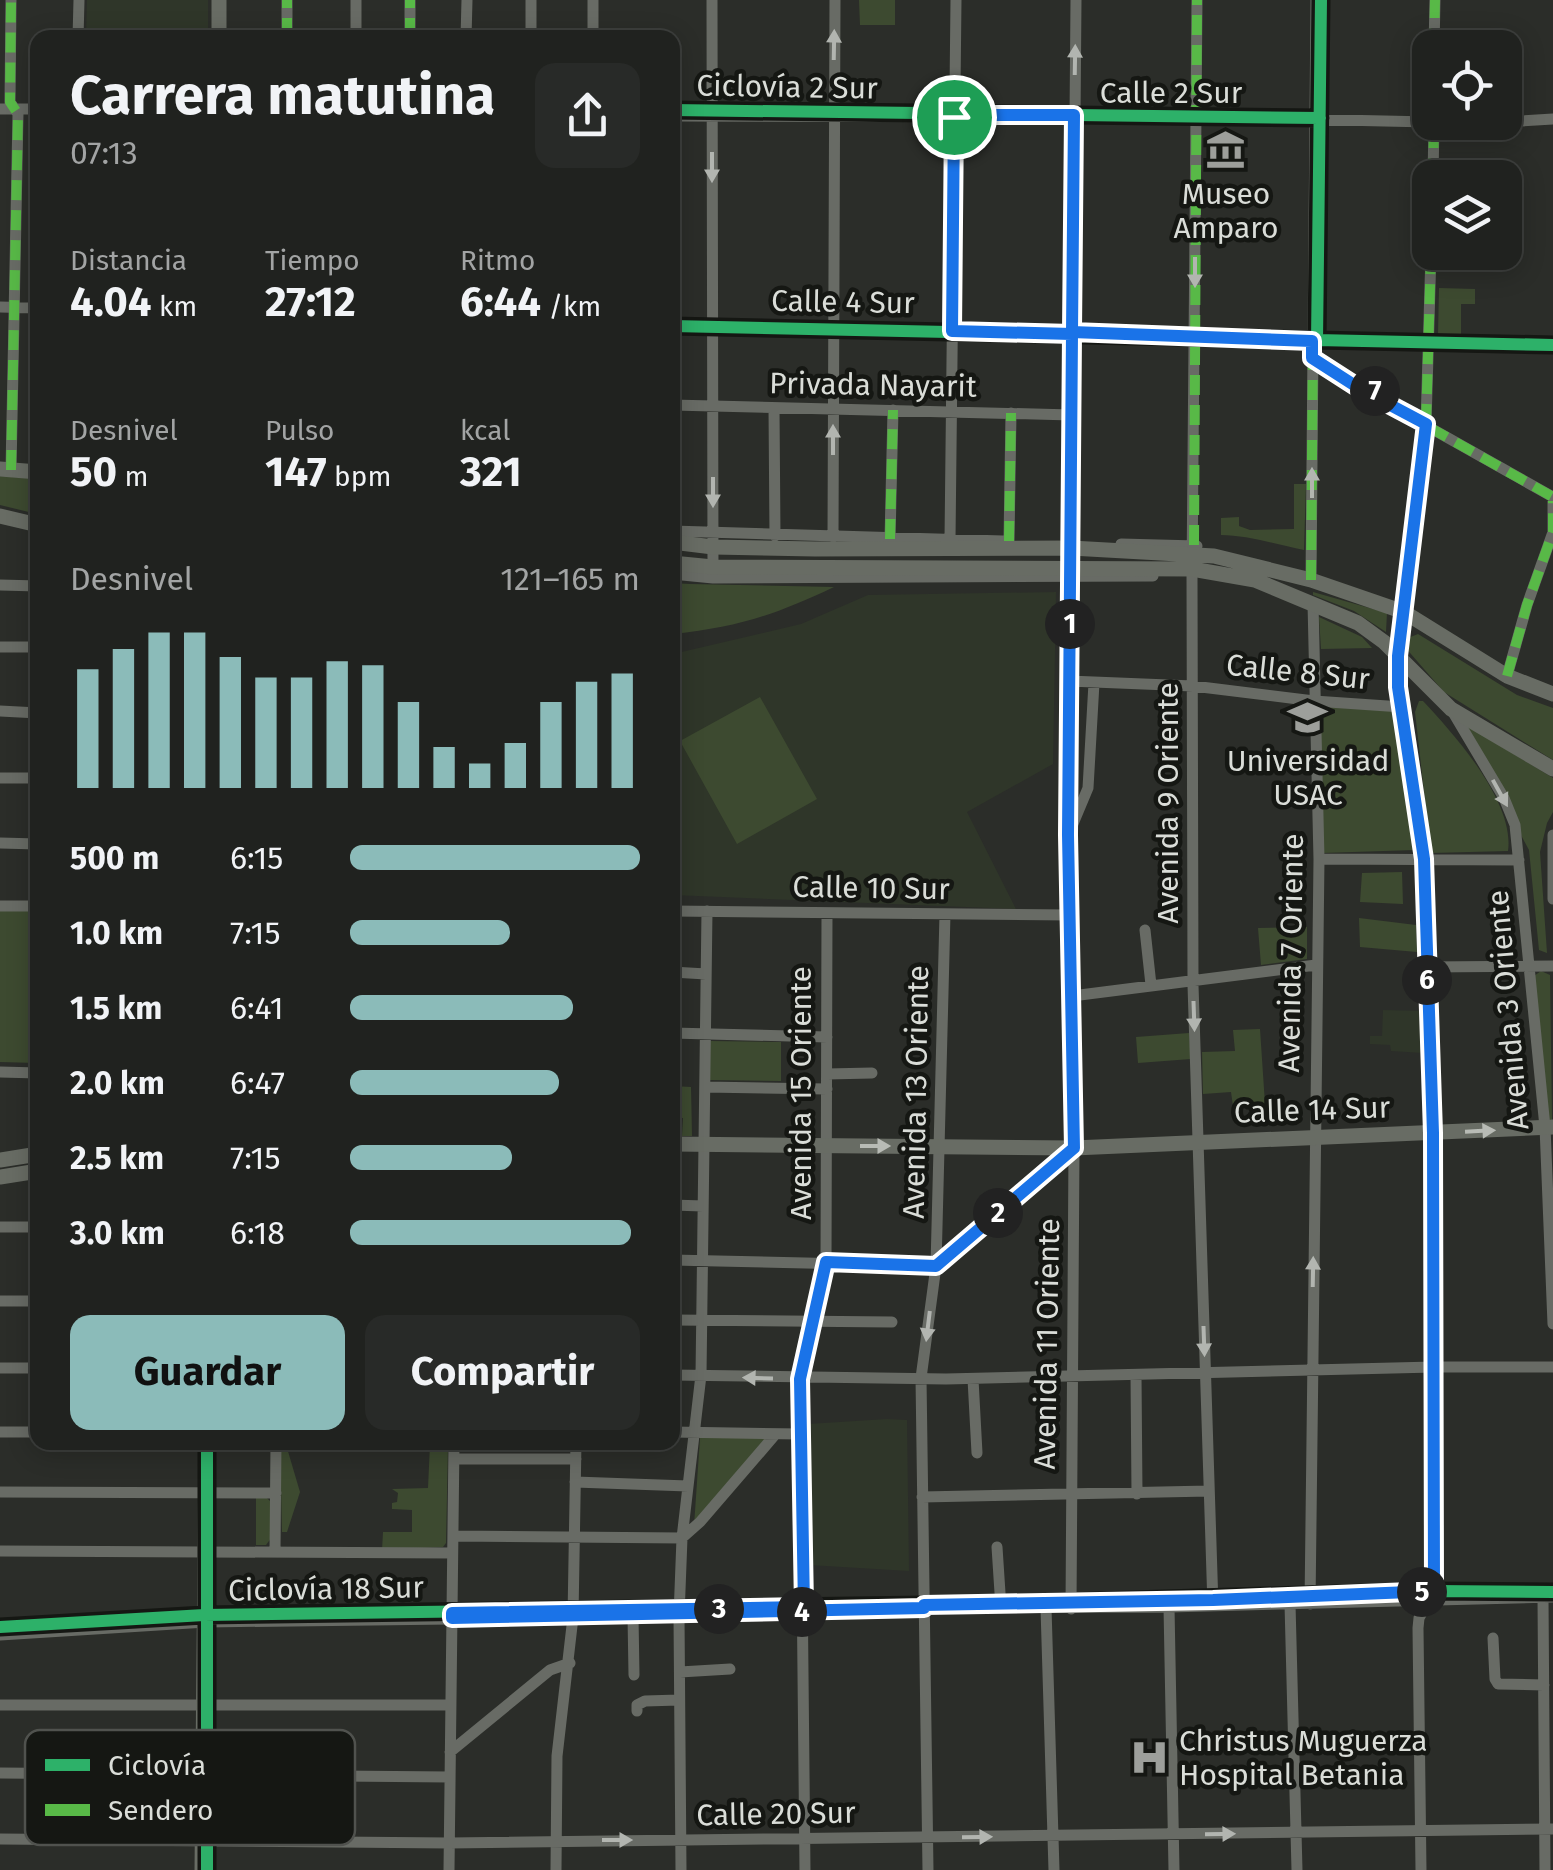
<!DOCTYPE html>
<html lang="es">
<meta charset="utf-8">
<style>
:root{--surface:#20221f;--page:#282a28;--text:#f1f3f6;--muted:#a2a4a4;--line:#3d3f3d;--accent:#8bbbb9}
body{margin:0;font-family:"Fira Sans",sans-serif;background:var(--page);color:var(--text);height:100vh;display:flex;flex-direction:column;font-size:38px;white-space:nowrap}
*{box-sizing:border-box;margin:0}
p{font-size:32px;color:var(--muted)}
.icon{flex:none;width:55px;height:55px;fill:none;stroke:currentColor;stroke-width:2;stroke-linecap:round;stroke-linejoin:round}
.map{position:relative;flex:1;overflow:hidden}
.sheet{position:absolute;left:30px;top:30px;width:650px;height:1420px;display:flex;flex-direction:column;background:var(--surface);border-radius:20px;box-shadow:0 5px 25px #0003,0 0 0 2px var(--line)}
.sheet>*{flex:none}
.fabs{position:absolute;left:1412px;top:30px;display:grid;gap:20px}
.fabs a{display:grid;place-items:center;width:110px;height:110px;border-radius:20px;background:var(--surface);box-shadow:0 5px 25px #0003,0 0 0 2px var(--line);font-size:50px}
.pin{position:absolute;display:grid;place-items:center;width:85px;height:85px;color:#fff;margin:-42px;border:5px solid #fff;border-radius:50%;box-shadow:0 2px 10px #0007}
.km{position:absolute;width:50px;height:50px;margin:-25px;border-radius:50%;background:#222;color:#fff;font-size:28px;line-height:50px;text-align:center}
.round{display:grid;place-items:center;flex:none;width:105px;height:105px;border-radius:20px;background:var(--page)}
.overview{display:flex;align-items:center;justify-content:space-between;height:170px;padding:0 40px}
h1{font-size:55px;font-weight:700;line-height:75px}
.figures{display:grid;grid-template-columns:repeat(3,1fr);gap:15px;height:170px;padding:10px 40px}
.figures div{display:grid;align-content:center}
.figures b{font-size:42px;font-weight:700}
.figures small{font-size:28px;font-weight:400}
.figures p{font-size:28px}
.chart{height:280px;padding:20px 40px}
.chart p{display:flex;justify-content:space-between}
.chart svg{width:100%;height:180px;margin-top:10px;stroke:var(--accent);stroke-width:6}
.button{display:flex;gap:20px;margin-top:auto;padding:20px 40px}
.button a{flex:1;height:115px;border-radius:20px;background:var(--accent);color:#111;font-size:40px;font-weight:700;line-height:115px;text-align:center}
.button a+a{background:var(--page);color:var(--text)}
ul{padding:0 40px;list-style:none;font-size:32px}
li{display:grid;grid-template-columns:160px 120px 1fr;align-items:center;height:75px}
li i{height:25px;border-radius:12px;background:var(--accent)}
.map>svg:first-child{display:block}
.built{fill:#2f3629}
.green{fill:#3d4a30}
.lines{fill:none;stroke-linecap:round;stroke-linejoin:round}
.minor{stroke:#686b65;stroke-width:11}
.major{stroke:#686c64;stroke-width:15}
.quiet{stroke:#58b947;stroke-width:10;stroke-dasharray:20 10;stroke-linecap:butt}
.cycleway-casing{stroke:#151713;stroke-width:19}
.cycleway{stroke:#2db169;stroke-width:12}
.oneway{fill:#b2b5b0}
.oneway2{fill:#b8bbb5}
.route-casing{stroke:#fff;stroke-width:20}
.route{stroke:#1a73e8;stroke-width:12}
.labels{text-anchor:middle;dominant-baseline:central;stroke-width:9;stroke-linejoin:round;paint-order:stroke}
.street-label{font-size:30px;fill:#daddd8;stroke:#151713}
.poi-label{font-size:30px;fill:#daddd8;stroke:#151713}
.key{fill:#151713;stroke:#50524e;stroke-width:2.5}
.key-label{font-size:28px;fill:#daddd8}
</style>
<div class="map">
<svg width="1553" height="1870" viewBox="0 0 1553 1870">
<rect width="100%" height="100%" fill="#2b2d29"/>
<path class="built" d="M87,0H208V37H86Z
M1056,592L1053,764L967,812L1016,909L673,895V654L801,624L868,595Z
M1383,1010L1425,1011L1423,1053L1391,1051L1390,1045L1370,1044V1036H1382Z
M887,1419L907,1420L909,1571L809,1565L808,1424Z"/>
<path class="green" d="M859,0H895V25H860Z
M1439,288L1475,289V304H1461V335H1438Z
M0,476L37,479V514L0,505Z
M1294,484H1306L1304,550C1278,545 1247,535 1221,535V518L1239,517V526L1250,530L1294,529Z
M672,583L690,584L834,587C775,615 738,627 673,634Z
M1313,592L1387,613L1386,632L1354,611L1313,595Z
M1319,617L1362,637L1372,648L1321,649Z
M1418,634L1517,695L1553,708V760L1444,692L1404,646L1408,638Z
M760,697L817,799L737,844L680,741Z
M1419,701H1423C1454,734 1515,802 1508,851L1431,853L1415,712Z
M1318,706L1400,711L1415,850L1322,853Z
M1460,721L1553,778V812L1547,823L1540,852L1547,953L1539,950L1529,850Z
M1402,872L1403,904L1360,902L1362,873Z
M0,910L37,911V1063L0,1062Z
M1359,918L1416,925L1417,952L1360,947Z
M1307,927V959L1261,965L1258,928Z
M1541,971L1550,975L1552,1120L1548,1119L1534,976Z
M1260,1029L1265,1104L1233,1106L1231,1092L1203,1094L1202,1052L1235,1051L1233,1030Z
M1189,1033L1191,1059L1138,1063L1136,1037Z
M710,1041L781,1042V1081L710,1080Z
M673,1086L691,1087L692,1136H682L683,1118L673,1117Z
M700,1438H767L694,1526Z
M430,1444L448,1445L446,1543L443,1547L382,1550L383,1532H412V1510L392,1509V1503L397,1502L398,1493L392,1489L428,1488Z
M280,1446L287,1448L300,1492L287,1532H282Z
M256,1497H266L271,1502L272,1537L266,1545H256Z"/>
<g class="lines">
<path class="minor" d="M712,0L713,571
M1197,0L1192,575L1193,985L1213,1606
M78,38L79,0
M287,38V0
M356,38V0
M410,38V0
M466,38L467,0
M531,38V0
M593,38V0
M1434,48L1435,0
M0,109H38
M672,116L1196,117L1430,122
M1505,122L1553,119
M1433,178L1434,122
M0,307L38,308
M672,323L1553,343
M1312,358L1369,393
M1377,398L1553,497
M672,405L1072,415
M774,408L775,536
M11,470L18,114L10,102L11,0
M672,531L1003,541
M833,537L835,0
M890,539L893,410
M950,540L956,0
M1009,541L1011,413
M1121,544L1197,546
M672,574L713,578L1153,576
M1306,578L1311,580L1316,0
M0,585L38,586
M0,647H38
M1507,676L1527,605L1553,532V501
M1069,681L1193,686L1314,701L1402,707
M1451,709L1504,798L1515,825L1545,1127L1553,1324
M0,711L38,713
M0,778H38
M1070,831L1088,788L1094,683
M1553,835V899
M0,843L38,844
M1319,859L1519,860
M0,906H38
M672,911L1070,915
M1145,930L1151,985
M1426,967L1553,966
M672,972L706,974
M1072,996L1316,965
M672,1033L827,1037
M0,1072L38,1073
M827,1074L872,1073
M705,1087L827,1089
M672,1205L703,1206
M0,1227H38
M672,1260L936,1266L1074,1148
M0,1301H38
M672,1320L892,1322
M0,1368H38
M672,1375L946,1379L1434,1367H1553
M1136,1375L1137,1494
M973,1379L977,1453
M0,1432H38
M672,1432L801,1434
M454,1459H576
M575,1482L688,1486
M0,1492L276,1493
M922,1497L1209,1491
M453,1536L682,1538L700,1522L774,1436
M997,1547L1001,1608
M0,1551L452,1553
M275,1552L276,1442
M1543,1598L1545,1870
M1290,1604L1297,1870
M1310,1604L1319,859L1313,603
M1169,1607L1174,1870
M1046,1608L1054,1870
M1071,1609L1074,1148L1069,835L1076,0
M633,1616L634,1675
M0,1635L206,1622L679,1616L924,1608L1169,1607L1553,1597
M1493,1638L1495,1679L1498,1684L1544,1685
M680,1672L730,1669
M0,1705H451
M637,1711V1705L645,1701L679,1700
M450,1752L550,1670L570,1663
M0,1773L450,1777
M0,1839L449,1843L1553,1829
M449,1870L454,1442
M556,1870L557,1756L573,1617L576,1442
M681,1870L679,1616L682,1538L701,1375L707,911
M805,1870L800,1379L826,1262L827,913
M928,1870L921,1378L936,1266L945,914
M1421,1870L1418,1628L1419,1618L1434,1591L1433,1133L1423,859L1398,687V656L1426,424L1431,252"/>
<path class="major" d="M219,38V0
M0,469L38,472
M0,516L38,525
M672,542L713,547L815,549L1071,548L1214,556L1311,580L1404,612L1507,676L1553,694
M672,563L713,567L1192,569L1255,580L1358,623L1384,642L1451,709L1553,769
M672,1144L1074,1148L1553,1127
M0,1160L38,1154
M0,1177L38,1171
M202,1870L206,1442"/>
<path class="quiet" d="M287,38V0
M410,38V0
M1434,48L1435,0
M1433,178L1434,122
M1312,358L1369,393
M1377,398L1553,497
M1426,424L1431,252
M11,470L18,114L10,102L11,0
M890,539L893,410
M1009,541L1011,413
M1194,545L1197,0
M1311,580L1313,335
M1507,676L1527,605L1553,532V501"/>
<defs>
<path id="cycleway" d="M672,110L1320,118
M672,326L1553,345
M1317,341L1321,0
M0,1627L204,1615L1000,1604L1434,1591L1553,1592
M207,1870V1442"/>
</defs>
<use href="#cycleway" class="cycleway-casing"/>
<use href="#cycleway" class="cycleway"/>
</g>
<defs><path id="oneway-solid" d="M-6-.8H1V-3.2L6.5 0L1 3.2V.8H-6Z" transform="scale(2.5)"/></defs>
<g class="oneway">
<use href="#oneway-solid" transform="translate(834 45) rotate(-89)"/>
<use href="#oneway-solid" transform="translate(1075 60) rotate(-89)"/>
<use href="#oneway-solid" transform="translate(712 167) rotate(90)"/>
<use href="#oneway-solid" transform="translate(1195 272) rotate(90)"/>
<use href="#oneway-solid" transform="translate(833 440) rotate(-90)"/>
<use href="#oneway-solid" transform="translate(1312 483) rotate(-90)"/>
<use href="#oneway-solid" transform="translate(713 492) rotate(90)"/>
<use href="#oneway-solid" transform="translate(1500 793) rotate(61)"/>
<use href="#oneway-solid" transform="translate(1194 1016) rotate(88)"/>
<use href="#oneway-solid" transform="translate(1313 1272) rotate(-89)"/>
<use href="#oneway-solid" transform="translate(928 1326) rotate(97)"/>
<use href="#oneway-solid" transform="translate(1204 1341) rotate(88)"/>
<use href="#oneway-solid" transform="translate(758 1378) rotate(-178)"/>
<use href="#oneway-solid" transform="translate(1220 1834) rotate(-1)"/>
<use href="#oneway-solid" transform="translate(977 1837) rotate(-1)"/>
<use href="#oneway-solid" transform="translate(617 1840)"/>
</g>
<g class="oneway2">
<use href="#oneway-solid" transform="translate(1480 1131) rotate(-3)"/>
<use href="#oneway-solid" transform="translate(875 1146)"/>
</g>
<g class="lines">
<defs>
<path id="route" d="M954,115H1074L1072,332L1312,341V358L1368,394L1376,392L1377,398L1426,424L1398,656V687L1424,859L1433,1133L1434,1591L1213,1600L924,1605V1608L452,1618V1613L804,1607L800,1379L826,1262L936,1266L1074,1148L1068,835L1072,334L952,331Z"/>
</defs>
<use href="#route" class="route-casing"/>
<use href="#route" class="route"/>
</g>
<defs>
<symbol id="museum-bare" viewBox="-9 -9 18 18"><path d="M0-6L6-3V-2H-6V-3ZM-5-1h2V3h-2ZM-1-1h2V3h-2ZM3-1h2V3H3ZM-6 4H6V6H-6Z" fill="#9d9f9b" stroke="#151713" stroke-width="2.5" paint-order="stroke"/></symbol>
<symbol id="university-bare" viewBox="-9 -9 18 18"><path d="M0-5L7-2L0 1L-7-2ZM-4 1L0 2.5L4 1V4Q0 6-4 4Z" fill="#9d9f9b" stroke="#151713" stroke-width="2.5" paint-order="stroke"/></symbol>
<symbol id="hospital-bare" viewBox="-9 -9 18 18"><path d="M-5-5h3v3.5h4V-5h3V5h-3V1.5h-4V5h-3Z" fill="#9d9f9b" stroke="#151713" stroke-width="2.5" paint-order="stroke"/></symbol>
</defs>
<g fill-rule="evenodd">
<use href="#museum-bare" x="1198" y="122" width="55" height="55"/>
<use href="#university-bare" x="1280" y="690" width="55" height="55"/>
<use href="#hospital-bare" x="1122" y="1730" width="55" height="55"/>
</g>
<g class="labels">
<g class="street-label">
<text transform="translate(787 87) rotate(1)">Ciclovía 2 Sur</text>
<text x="1171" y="93">Calle 2 Sur</text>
<text transform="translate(843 302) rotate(1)">Calle 4 Sur</text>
<text transform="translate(873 385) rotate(1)">Privada Nayarit</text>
<text transform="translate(1298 672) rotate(6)">Calle 8 Sur</text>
<text transform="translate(1168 803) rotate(-90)">Avenida 9 Oriente</text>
<text transform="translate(871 888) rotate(1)">Calle 10 Sur</text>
<text transform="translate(1291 953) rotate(-89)">Avenida 7 Oriente</text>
<text transform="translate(1508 1010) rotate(-95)">Avenida 3 Oriente</text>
<text transform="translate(916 1092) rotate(-89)">Avenida 13 Oriente</text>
<text transform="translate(801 1093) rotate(-90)">Avenida 15 Oriente</text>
<text transform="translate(1312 1110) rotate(-2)">Calle 14 Sur</text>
<text transform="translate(1047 1344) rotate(-89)">Avenida 11 Oriente</text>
<text transform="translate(326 1589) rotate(-1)">Ciclovía 18 Sur</text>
<text transform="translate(776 1814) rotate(-1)">Calle 20 Sur</text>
</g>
<g class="poi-label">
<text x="1226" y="194">Museo<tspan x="1226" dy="34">Amparo</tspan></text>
<text x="1308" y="761">Universidad<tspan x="1308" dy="34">USAC</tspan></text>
<text x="1179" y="1741" text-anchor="start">Christus Muguerza<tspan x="1179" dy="34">Hospital Betania</tspan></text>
</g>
</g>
<rect x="25" y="1730" width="330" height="115" rx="15" class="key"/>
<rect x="45" y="1759" width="45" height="12" fill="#2db169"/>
<rect x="45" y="1804" width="45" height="12" fill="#58b947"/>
<g class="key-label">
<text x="108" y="1775">Ciclovía</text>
<text x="108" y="1820">Sendero</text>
</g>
</svg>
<div class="fabs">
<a><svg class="icon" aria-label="locate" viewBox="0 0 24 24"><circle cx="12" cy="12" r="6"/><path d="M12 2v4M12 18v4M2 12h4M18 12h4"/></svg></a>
<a><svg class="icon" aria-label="layers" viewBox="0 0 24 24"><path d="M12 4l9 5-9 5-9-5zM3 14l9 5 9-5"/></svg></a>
</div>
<div class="pin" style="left:954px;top:117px;background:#1e9e55"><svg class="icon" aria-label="arrive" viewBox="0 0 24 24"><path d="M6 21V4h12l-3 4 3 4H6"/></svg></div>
<b class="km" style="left:1070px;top:624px">1</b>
<b class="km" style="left:998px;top:1213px">2</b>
<b class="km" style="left:719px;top:1609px">3</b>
<b class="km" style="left:802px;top:1612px">4</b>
<b class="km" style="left:1422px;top:1592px">5</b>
<b class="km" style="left:1427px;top:980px">6</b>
<b class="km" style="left:1375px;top:391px">7</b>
<section class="sheet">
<div class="overview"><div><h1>Carrera matutina</h1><p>07:13</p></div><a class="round"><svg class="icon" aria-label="share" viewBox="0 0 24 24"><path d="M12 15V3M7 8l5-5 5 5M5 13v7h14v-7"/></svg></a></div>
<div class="figures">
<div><p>Distancia</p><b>4.04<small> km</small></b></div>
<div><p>Tiempo</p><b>27:12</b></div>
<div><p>Ritmo</p><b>6:44<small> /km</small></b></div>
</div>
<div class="figures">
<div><p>Desnivel</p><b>50<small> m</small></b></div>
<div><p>Pulso</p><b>147<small> bpm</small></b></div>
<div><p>kcal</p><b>321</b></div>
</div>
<div class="chart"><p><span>Desnivel</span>121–165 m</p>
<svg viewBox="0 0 160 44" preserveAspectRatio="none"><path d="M5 44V15M15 44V10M25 44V6M35 44V6M45 44V12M55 44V17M65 44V17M75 44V13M85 44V14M95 44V23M105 44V34M115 44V38M125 44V33M135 44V23M145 44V18M155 44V16"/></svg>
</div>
<ul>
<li><b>500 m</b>6:15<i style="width:100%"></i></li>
<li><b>1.0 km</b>7:15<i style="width:55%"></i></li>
<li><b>1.5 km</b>6:41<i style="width:77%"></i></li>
<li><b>2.0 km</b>6:47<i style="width:72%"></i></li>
<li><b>2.5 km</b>7:15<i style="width:56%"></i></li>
<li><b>3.0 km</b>6:18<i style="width:97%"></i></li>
</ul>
<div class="button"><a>Guardar</a><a>Compartir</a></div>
</section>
</div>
